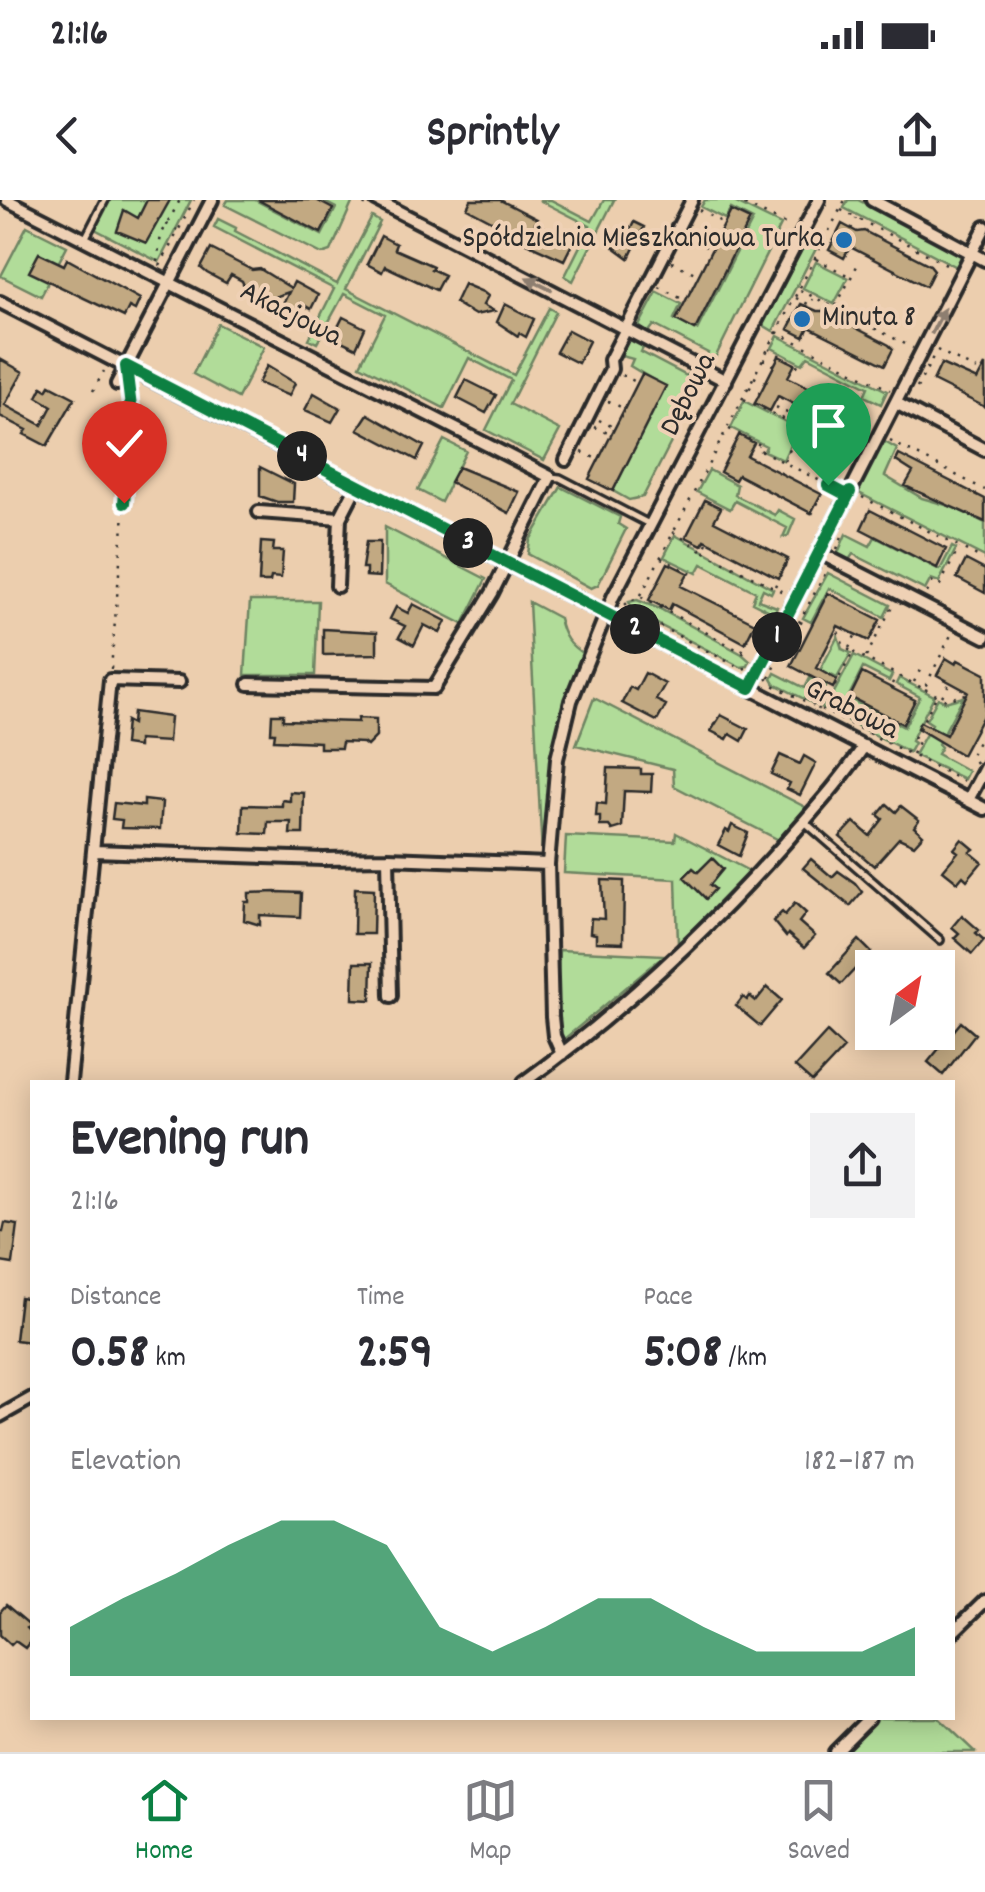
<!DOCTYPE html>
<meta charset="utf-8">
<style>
:root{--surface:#fff;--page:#f2f2f3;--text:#2b2b33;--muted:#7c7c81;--line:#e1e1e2;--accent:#0b8043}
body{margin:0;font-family:Dekko,sans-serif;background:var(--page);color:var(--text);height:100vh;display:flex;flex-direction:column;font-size:38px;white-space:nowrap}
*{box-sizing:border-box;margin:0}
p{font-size:32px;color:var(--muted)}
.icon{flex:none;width:55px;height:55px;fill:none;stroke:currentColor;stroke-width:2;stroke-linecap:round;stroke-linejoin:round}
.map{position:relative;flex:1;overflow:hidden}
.sheet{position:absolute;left:30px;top:880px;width:925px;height:640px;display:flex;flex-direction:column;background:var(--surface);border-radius:0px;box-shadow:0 5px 25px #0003}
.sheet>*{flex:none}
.needle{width:65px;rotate:32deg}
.tools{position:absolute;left:855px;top:750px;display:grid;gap:20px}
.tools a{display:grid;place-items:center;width:100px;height:100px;border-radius:0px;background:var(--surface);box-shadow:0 5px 25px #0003;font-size:50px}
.pin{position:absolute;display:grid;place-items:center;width:85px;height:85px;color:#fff;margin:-102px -42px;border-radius:50% 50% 50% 0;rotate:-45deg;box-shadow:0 0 10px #0007}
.pin .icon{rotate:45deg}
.km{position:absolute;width:50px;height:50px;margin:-25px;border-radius:50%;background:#222;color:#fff;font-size:28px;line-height:50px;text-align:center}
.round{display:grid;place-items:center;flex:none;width:105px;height:105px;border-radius:0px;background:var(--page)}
.summary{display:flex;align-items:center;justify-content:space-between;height:170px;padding:0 40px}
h1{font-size:55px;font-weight:700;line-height:75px}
.stats{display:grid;grid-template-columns:repeat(3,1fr);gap:15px;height:170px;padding:10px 40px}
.stats div{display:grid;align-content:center}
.stats b{font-size:50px;font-weight:700}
.stats small{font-size:28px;font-weight:400}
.stats p{font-size:28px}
.chart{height:280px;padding:20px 40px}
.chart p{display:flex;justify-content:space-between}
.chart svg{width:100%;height:180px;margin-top:10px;fill:var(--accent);opacity:.7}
.status{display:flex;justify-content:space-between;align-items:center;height:70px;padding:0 50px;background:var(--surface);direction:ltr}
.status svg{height:28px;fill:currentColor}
header{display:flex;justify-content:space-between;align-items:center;height:130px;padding:0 40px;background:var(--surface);font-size:45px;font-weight:700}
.dock{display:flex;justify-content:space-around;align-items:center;height:140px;border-top:2px solid var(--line);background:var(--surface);font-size:28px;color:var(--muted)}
.dock a{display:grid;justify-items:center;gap:5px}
.dock .active{color:var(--accent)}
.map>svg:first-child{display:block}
.green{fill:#b1dc99;stroke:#6e8462;stroke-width:2.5}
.building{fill:#c2a982;stroke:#2b2b2b;stroke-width:2.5}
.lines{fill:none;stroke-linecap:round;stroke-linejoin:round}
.lane-casing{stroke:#2b2b2b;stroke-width:12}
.street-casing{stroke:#2b2b2b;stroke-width:18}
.path{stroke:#2b2b2b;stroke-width:2.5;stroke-dasharray:2.5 8;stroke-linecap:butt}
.lane{stroke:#efd1b5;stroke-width:5}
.street{stroke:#efd1b5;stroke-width:10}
.oneway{fill:#8d7e70}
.route-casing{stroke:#fff;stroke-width:20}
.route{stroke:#0b8043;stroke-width:12}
.poi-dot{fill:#1f6fb2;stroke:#efd1b5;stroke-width:4}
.labels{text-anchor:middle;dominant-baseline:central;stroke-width:8;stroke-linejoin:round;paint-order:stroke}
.poi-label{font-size:30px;fill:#2b2b2b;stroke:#efd1b5;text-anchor:end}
.street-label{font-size:30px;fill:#2b2b2b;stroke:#efd1b5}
</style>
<div class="status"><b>21:16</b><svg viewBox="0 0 49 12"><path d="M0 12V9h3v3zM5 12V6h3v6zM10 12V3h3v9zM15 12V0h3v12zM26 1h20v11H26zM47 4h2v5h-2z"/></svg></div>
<header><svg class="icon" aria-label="back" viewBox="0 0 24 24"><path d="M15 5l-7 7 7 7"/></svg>Sprintly<svg class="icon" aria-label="share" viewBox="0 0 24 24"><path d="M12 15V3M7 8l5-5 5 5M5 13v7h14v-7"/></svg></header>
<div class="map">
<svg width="985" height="1552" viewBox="0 0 985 1552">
<rect width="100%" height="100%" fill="#ecceae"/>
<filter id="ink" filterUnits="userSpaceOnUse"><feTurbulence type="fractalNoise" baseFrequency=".01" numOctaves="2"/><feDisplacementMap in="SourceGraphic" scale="20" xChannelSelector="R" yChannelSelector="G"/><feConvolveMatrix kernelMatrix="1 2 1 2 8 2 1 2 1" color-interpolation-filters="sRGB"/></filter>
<g filter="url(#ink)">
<path class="green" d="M102,0H191L159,62L89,26Z
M228,0H255L322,35L336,8L321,0L353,1L331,51L322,54L225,5Z
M539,0H551L592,21L604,0H614L573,81L565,76L590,26Z
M705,0H730L781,25L711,166L704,163L708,153L654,125L648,133L639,126L657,92L681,104L674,119L697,130L753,20L731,9L725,19L701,7Z
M848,0H858L960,53L962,61L959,68L844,8Z
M372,17L380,22L346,89L514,175L549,108L556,112L510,204L560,230L544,260L486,230L511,180L469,158L444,208L360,165L385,115L344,94L317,143L309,139L334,89L214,27L218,19L236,28L235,31L337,84Z
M27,26L67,46L41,96L1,76Z
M807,39L818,45L773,131L763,125Z
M816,62L848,78L834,104L803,88Z
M218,124L264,147L238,198L193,174Z
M778,136L887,191L881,204L864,196L868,187L808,156L802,164L772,148Z
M633,139L645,144L641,152L687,176L692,168L705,176L643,297L629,300L613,291L665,187L630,166L633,159L618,155L624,142Z
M744,201L798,228L783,260L764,251L766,246L731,228Z
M444,240L466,251L441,302L418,290Z
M883,241L897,249L885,276L922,298L953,307L985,323V357L857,292Z
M709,270L737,285L735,295L775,315L778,310L795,319L788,336L783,337L787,328L735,301L730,309L697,292Z
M561,287L620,317L618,324L626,329L598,385L591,388L528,354L530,340Z
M385,327L486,379L463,424L385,384Z
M846,334L870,346L875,337L940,370L952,347L956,349L939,382L931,379L925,390L853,354L849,360L837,355Z
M675,335L773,389L771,393L763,389L758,400L777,407L774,413L752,402L756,392L702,364L697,373L664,357Z
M828,373L890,405L884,417L829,388L811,422L803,418Z
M637,400L660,409L742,454L750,461L748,466L741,467L634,412L629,402Z
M250,401H318L315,475H245Z
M529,402L559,418C563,437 569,445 585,455L560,523L550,581L547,651L542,655Z
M838,436L842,449L851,453L837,478L831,475L818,506L775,484L772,479L775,473L805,488L810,478L815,480Z
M854,455L892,475L889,481L863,468L848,498L904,527L920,497L896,484L899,478L934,496L911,541L914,543L909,552L822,508L827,499L830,500Z
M963,497L938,544L941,547L937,554L968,571L964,579L914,555L932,524L926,520L938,498L945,502Z
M594,498L809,609L779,640L674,586L673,569L576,545Z
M676,633L749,671L678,744L676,679L564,673L566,636L675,641Z
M559,750L665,755L563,840L558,839L555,814Z
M874,1518H939L975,1552H840Z"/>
<path class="building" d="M147,0H170L146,43L117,31L124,10L138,18Z
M258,0H316L333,9L321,33Z
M471,0H500L537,19L535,24L574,40L564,60L513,37L514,33L467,8Z
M731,11L750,20L695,130L676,120Z
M634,22L644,27L629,58L611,45L619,30L628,34Z
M842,24L857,32L864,31L930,65L934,70L926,86L850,47L844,58L829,50Z
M381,36L396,44L394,49L433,66L431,69L444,75L436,90L385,66L382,72L367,64Z
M211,49L252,70L260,69L291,88L294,82L318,95L311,109L300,103L294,115L281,108L289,92L266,100L246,90L242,81L231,75L226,83L207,73L201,68Z
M39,53L64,65L67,59L140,99L135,110L129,107L124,117L29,72Z
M464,84L483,92L488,96L483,105L494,111L475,115L455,103Z
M505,104L534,119L526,137L519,133L518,136L497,122Z
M801,104L817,111H823L889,145L893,149L885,165L809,127L804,137L788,129Z
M343,117L365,128L356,148L333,137Z
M568,130L589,141L578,163L556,152Z
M779,156L795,164L788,177L862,214L852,234L778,196L770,211L755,203Z
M0,159L23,172L5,205L42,225L52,206L37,197L42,187L47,190L50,185L75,198L47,246L24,234L27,230L0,216Z
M941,164L977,180L985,165V207L933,181Z
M267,166L295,183L289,196L258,183Z
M642,174L666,186L613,291L589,279Z
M466,180L496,195L486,213L457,198Z
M314,193L340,208L332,222L305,210Z
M368,214L424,246L417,260L358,229Z
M739,235L754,243L747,256L821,294L811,313L738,275L735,280L720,272Z
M899,255L985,299V322L905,286L913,272L896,261Z
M260,267L294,284L293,302H277L260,296Z
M458,267L519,292L509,313L450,282Z
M705,300L721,308L714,321L788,359L778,378L705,340L702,345L686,337Z
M870,310L946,349L937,368L861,329Z
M261,342L274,343L273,351H283L281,378L271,377L270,382H259Z
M366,342H380L379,377L366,376V368H362Z
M966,360L985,370V393L957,378Z
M668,363L688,373L681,386L755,423L745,443L672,404L669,410L649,400Z
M828,393L880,420L869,441L838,426L816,468L837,480L833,488L791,466Z
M413,404L446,421L440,433L424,425L414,445L399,437L405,426L390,419L396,407L408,413Z
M323,429L377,432V454L323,455Z
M946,458L956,464L958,460L985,474V512L962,555L917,528L920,522L946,535L968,492L937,475Z
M645,473L665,484L656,500L666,505L657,521L622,503L630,487L636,490Z
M862,473L915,500L903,524L850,497Z
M133,512L170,517L168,542L138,540V547L124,545L126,521L132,524Z
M272,514H283V520L358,522V518L376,519V537L367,546L363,543L342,542L341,548H320V542L274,540L275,533H271Z
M721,515L748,529L742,541L730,534L727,539L711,531Z
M780,555L800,564L804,556L816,563L800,595L787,589L790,583L771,574Z
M608,568L641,569V574H652L651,592L624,591L622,627L612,630L609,626H600V616H596L597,603L606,604Z
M290,592L304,593L303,634H290L291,622H268L267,634L242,633L243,605L282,606V600L290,601Z
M144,600L162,602L160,629L121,628L122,620L112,619L114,603L144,606Z
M887,604L896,612L901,606L919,620L914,627L923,635L914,645L899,638L874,666L840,637L854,622L870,636L883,619L878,615Z
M732,625L748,633L739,656L718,645L726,630L729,632Z
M962,639L974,649L970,652L982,662L967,680L963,676L958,682L943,670L958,652L954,649Z
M712,658L723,669L710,685L715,689L706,699L684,677L693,668L698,672Z
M811,659L832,677L838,671L855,683L862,692L850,706L803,668Z
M602,680L624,681L623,743L596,742V734L590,733L591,718L604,719Z
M355,688L374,689L373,734H354Z
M277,692L301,693L300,717L260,715V725L244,720L245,702H249V693Z
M795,703L806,713L799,722L815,736L804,748L788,734L786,737L773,721L782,712L785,715Z
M962,715L979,730L976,733L984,740L972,754L954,738L959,733L952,727Z
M859,740L871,752L841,784L829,773Z
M354,763H372L371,800L353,799Z
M767,787L782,800L760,826L736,806L743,797L747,800L750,796L756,801Z
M961,822L975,834L943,875L928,862Z
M827,832L844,848L812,882L795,867Z
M5,1023L18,1025L13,1064L0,1062V1031L3,1032Z
M20,1097L32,1099L30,1142L15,1140Z
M6,1405L30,1425L27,1428L32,1433V1439L25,1448L15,1441L11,1445L0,1435V1412Z"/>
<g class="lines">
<defs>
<path id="lane" d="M86,37L105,0
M551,277L560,278L649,324
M806,623L940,740"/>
<path id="street" d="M7,0L550,277L492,393L434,488L249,484
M376,0L726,181
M872,0L985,60
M0,102L985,609
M117,184L212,0
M896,203L985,250
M566,260L611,169L610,160L692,0
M259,312L340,318
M820,353L985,437
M337,386L340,318L357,285
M750,488L985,27
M968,600L985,568
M94,651L323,659L388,658
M391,796L388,658L548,664
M562,854L554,836L552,817L548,664L557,559L571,501L613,397L819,0
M70,882L110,480L179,482
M524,882C621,812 707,731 786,642C813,611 841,581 864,546
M0,1216L32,1198
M952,1433L985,1401
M835,1552L869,1518"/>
</defs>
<use href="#lane" class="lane-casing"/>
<use href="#street" class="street-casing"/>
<path class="path" d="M354,0L367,6
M735,0L785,24
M699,10L725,24
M841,10L950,66
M157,19L177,30
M851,29L856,19
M685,36L712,50
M816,59L849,76
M157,62L161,35L180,0
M672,62L699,75
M160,66L194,0
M659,87L686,101
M800,90L913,148
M796,98L810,105L813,99
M836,106L859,62
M777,132L890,190
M769,149L800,167
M937,150L985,174
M763,159L774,165
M622,175L638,183
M754,177L765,182
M749,187L760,193
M917,188L936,151
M93,191L104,171
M782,197L777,208L859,249
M744,199L851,253L844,266
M608,201L625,209
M797,216L802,208
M599,220L615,228
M804,220L809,211
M595,227L612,235
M729,229L762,246L760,250L836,289
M823,229L827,221
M831,233L835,225
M890,241L985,290
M849,242L863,214
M793,246L804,252
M582,252L599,260
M755,261L760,251
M784,261L801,228
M780,274L785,265
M806,287L811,278
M862,297L985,360
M812,314L827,286
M673,332L702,350
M707,343L703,351L783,392
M837,349L843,334
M661,358L696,376
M775,386L789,358
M927,393L933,381L940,385L959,348
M641,397L751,457
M800,422L809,426
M786,448L795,452
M849,448L855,436
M742,451L756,422
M853,452L924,489L952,433
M866,457L894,403
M746,468L742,469L634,413L625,403L640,397L845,0
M111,469L132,217L129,188
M767,478L773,485L963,581
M769,478L827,370
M914,482L923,464
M892,484L896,476
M925,489L946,500L966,494
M942,496L949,484
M818,510L827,494L830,495L853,452L844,447L838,431
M912,554L919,540L914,538L937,495
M976,563L971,555L985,528"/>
<use href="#lane" class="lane"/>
<use href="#street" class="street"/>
</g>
<defs><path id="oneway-solid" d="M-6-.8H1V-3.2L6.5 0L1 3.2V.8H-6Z" transform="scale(2.5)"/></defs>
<g class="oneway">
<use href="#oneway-solid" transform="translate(539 84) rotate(-153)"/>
<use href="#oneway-solid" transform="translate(938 121) rotate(-63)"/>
</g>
</g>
<g class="lines" filter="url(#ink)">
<defs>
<path id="route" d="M124,303L132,216L126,166L750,488L850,292L845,294L828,285"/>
</defs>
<use href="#route" class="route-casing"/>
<use href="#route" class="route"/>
</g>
<g class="poi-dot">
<circle cx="844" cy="40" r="10"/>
<circle cx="802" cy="119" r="10"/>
</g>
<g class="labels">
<g class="poi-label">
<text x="824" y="40">Spółdzielnia Mieszkaniowa Turka</text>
<text x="822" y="119" text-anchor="start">Minuta 8</text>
</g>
<g class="street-label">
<text transform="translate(290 116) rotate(27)">Akacjowa</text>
<text transform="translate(690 195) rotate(-63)">Dębowa</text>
<text transform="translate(851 511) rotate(27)">Grabowa</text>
</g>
</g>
</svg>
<div class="tools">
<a><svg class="needle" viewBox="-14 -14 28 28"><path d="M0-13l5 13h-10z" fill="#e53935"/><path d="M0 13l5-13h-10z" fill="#7c7c81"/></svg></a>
</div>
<div class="pin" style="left:828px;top:285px;background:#1e9e55"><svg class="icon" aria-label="arrive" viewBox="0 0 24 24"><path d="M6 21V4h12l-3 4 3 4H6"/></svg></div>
<div class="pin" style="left:124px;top:303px;background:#d93025"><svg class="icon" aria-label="check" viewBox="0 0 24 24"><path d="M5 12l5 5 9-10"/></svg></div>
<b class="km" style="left:777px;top:437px">1</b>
<b class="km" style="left:635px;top:429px">2</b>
<b class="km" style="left:468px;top:343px">3</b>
<b class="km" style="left:302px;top:256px">4</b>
<section class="sheet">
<div class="summary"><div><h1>Evening run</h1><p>21:16</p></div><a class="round"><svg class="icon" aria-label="share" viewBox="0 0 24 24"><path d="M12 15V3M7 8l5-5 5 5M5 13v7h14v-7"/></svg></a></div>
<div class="stats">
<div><p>Distance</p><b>0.58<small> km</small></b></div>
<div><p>Time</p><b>2:59</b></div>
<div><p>Pace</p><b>5:08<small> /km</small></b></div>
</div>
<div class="chart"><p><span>Elevation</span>182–187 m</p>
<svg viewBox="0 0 160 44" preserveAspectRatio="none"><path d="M0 44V32L10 25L20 19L30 12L40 6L50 6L60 12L70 32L80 38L90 32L100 25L110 25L120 32L130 38L140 38L150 38L160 32V44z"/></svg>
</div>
</section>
</div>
<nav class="dock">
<a class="active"><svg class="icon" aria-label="home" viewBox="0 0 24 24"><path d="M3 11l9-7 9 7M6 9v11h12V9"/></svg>Home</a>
<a><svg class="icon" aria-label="map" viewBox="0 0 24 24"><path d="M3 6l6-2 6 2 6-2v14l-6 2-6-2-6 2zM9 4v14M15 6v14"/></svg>Map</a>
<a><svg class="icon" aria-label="saved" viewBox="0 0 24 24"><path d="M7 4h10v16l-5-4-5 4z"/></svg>Saved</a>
</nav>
